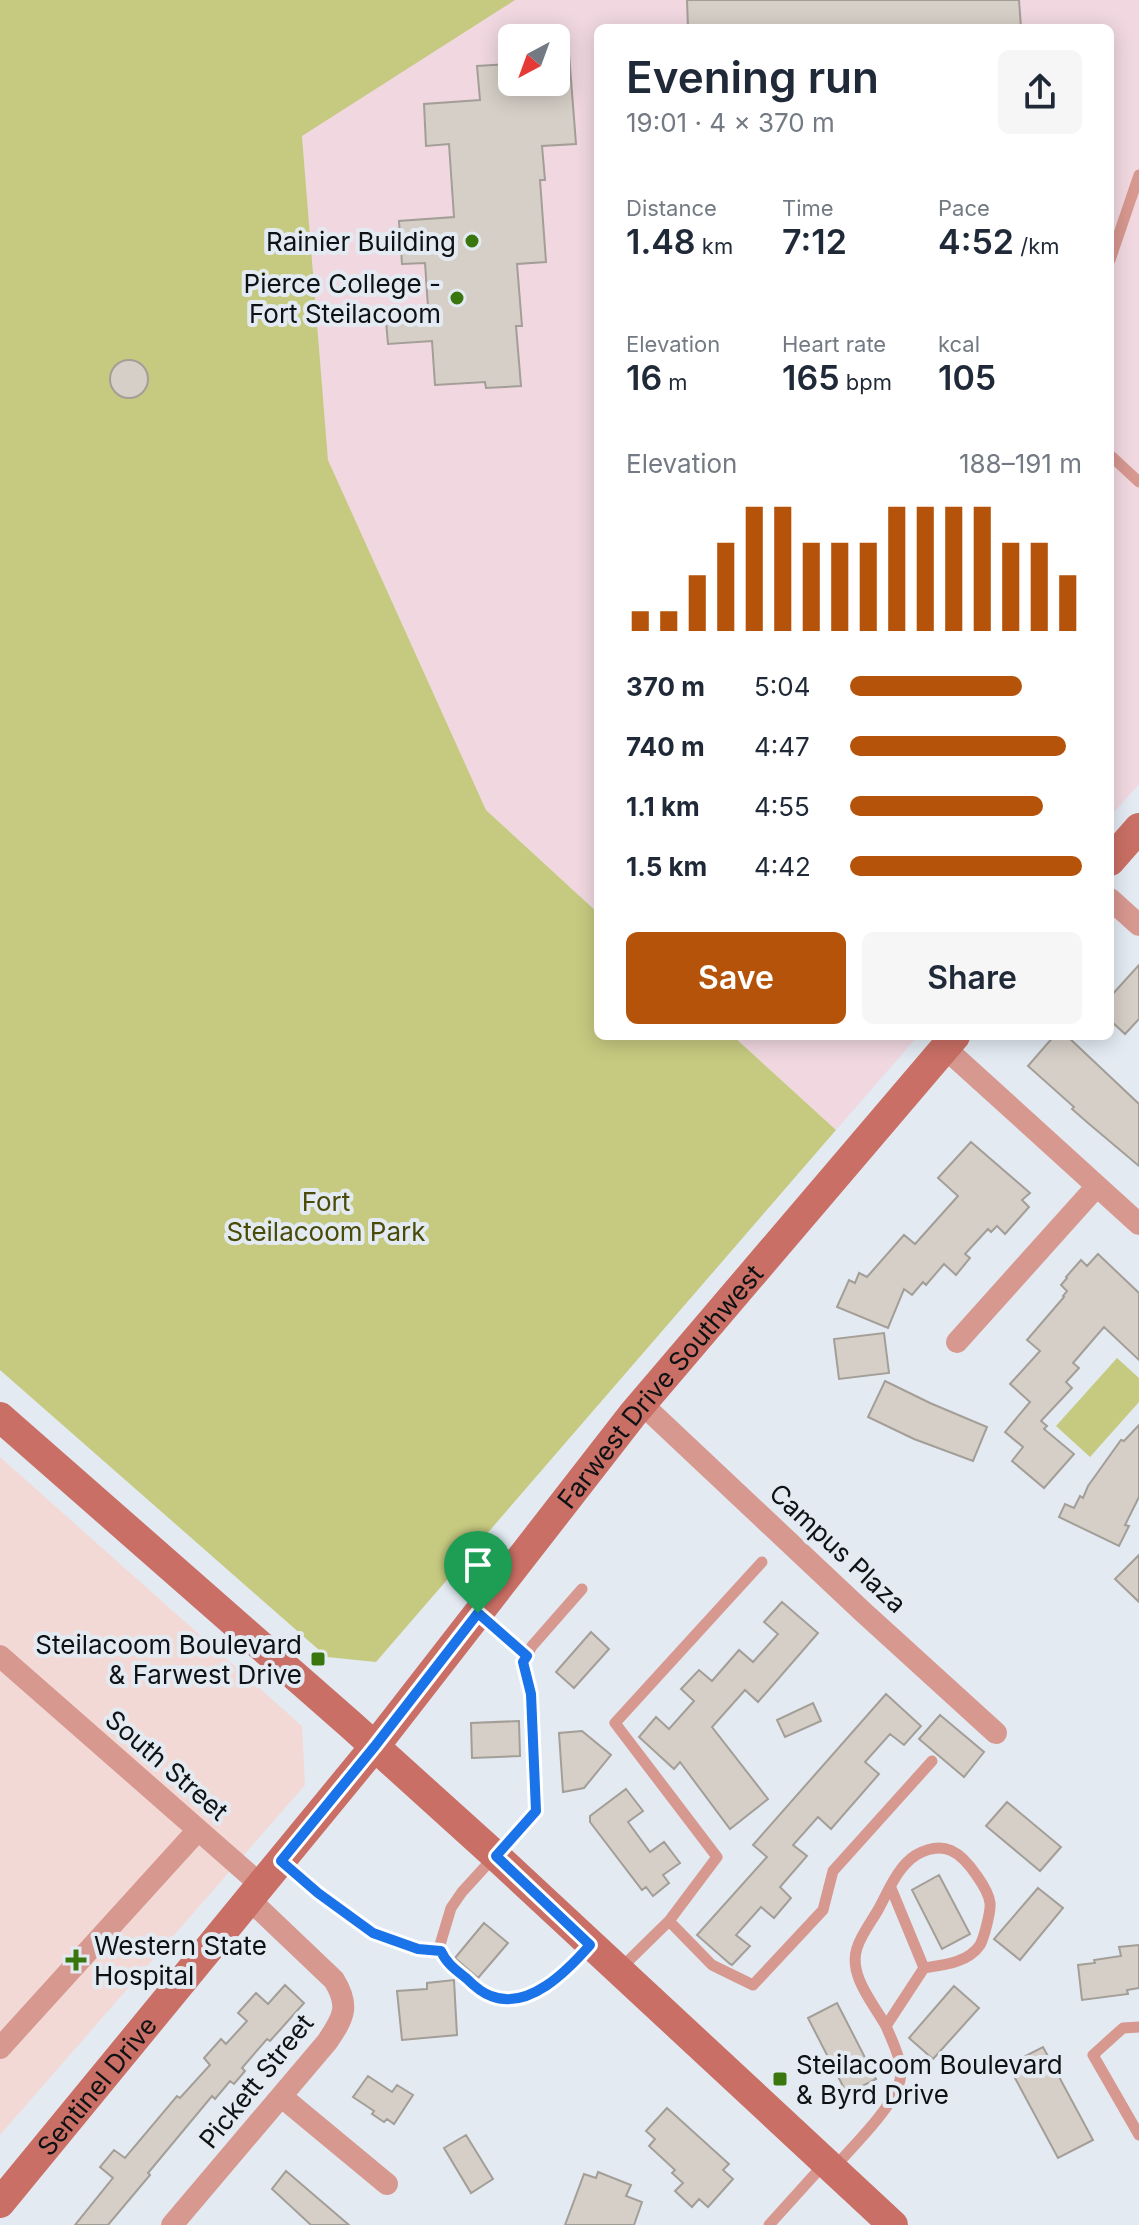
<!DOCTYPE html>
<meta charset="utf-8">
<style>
:root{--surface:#fff;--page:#f6f6f7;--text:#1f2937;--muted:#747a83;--accent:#b45309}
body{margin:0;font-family:Inter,sans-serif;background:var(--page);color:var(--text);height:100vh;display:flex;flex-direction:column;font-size:30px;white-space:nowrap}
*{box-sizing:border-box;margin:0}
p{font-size:26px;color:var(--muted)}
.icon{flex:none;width:44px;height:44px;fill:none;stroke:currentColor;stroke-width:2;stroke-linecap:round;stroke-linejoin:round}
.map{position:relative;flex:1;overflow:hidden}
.panel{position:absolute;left:594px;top:24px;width:520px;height:1016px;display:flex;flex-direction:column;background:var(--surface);border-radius:12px;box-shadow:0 4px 20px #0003}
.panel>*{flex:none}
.needle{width:52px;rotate:221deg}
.buttons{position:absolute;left:498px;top:24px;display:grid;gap:16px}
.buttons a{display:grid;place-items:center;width:72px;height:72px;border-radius:12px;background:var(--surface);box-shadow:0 4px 20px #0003;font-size:40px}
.pin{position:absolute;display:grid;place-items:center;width:68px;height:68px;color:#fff;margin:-82px -34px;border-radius:50% 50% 50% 0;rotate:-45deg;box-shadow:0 0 8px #0007}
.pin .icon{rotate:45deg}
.round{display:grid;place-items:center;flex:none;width:84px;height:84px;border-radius:12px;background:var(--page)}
.summary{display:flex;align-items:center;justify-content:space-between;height:136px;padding:0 32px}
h1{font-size:44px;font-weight:600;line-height:60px}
.metrics{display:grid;grid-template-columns:repeat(3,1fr);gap:12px;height:136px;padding:8px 32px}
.metrics div{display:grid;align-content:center}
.metrics b{font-size:34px;font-weight:600}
.metrics small{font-size:22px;font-weight:400}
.metrics p{font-size:22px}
.chart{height:224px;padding:16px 32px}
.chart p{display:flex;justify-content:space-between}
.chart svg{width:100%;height:144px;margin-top:8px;stroke:var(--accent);stroke-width:6}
.primary-button{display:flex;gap:16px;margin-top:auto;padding:16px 32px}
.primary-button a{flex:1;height:92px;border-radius:12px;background:var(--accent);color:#fff;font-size:32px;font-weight:600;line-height:92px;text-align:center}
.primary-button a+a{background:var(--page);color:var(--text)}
ul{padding:0 32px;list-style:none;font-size:26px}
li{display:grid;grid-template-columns:128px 96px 1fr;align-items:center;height:60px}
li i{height:20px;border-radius:10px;background:var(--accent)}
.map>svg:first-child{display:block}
.education{fill:#f1d8e0;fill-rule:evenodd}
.medical{fill:#f3d9d5}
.green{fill:#c6ca80}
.building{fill:#d5cfc7;stroke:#a39e97;stroke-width:2}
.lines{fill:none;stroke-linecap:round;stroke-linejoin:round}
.lane{stroke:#d79890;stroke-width:11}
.street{stroke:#d79890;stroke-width:22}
.secondary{stroke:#c96f65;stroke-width:30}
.route-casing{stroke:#fff;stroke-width:16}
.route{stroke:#1a73e8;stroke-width:10}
.poi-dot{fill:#39760e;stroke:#e3eaf2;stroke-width:3}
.labels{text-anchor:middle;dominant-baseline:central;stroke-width:8;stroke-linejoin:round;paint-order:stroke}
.poi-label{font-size:26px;fill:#0f1214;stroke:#e3eaf2;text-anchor:end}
.park-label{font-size:26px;fill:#494b07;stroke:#e3eaf2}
.street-label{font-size:26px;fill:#0f1214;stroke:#e3eaf2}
</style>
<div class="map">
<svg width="1139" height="2225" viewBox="0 0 1139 2225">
<rect width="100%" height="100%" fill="#e3eaf2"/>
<path class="education" d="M370,0H1139V784L1110,817V28H598V913L486,810L328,460L302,136ZM512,38H556V82H512Z
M733,1036H918L836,1130Z"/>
<path class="medical" d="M0,1457L302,1726L305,1785L0,2135Z"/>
<path class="green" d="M0,0H515L302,136L328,460L486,810L598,913V1036H733L836,1130L376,1662L327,1657L0,1370Z
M1117,1358L1139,1378V1402L1090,1457L1056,1426Z"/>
<path class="building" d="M687,0H1019L1021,28H688Z
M568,41L576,144L542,146L545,180H540L546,262L517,264L522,326H516L521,386L486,388L485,382L435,385L432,341L388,344L385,310L428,307L425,263L402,264L399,221L454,217L449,144L426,146L424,104L480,100L477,66L512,64V82H556V42Z
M110 379a19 19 0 1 1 38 0a19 19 0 1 1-38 0Z
M1139,965V1019L1125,1034L1110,1020V997Z
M1054,1036H1067L1139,1104V1166L1088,1123L1072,1109L1074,1107L1028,1066Z
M971,1142L1030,1193L1022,1200L1029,1207L1005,1234L997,1226L991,1232L988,1229L965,1254L970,1258L956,1275L944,1264L926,1285L923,1282L912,1295L904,1289L888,1328L837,1307L849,1280L855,1283L859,1273L867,1277L904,1235L915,1244L958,1196L938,1178Z
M1098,1254L1139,1293V1360L1104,1327L1073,1363L1079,1368L1066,1382L1072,1388L1041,1421L1047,1426L1044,1429L1074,1454L1044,1488L1012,1461L1023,1447L1005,1432L1030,1402L1010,1384L1040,1351L1027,1340L1064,1297L1063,1296L1067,1291L1061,1285L1067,1278L1066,1277L1081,1260L1087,1266Z
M884,1333L889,1373L839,1379L834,1339Z
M885,1381L930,1403L987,1427L973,1461L914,1439L868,1417Z
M1139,1425V1497L1125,1525L1129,1526L1119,1546L1059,1517L1065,1504L1074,1508L1080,1496L1083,1498L1088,1486L1121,1440L1124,1441Z
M1139,1555V1602L1115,1579Z
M782,1602L818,1633L758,1702L745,1690L712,1727L768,1799L730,1829L680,1762L674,1769L639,1737L656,1717L669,1729L694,1701L681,1689L699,1670L712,1681L739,1650L753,1662L778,1634L764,1622Z
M591,1632L609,1649L574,1688L556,1672Z
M886,1694L921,1726L904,1745L890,1734L865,1762L879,1774L831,1829L818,1817L793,1845L807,1856L780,1887L791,1898L774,1918L761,1907L736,1935L750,1946L732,1965L730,1964L697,1935L767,1857L753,1845Z
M813,1703L821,1721L785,1737L777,1720Z
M940,1715L984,1752L964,1777L919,1739Z
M519,1721L520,1756L472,1758L471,1723Z
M582,1731L611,1755L584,1788L563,1792L559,1733Z
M626,1789L643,1811L628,1822L650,1852L664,1842L680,1863L663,1875L669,1883L653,1896L646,1887L642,1890L590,1822V1816Z
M1007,1802L1061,1847L1040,1871L986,1826Z
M939,1875L970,1934L942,1949L912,1890Z
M1038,1888L1063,1908L1020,1960L994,1939Z
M484,1923L508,1943L478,1978L455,1958Z
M1139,1945V1988L1127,1990L1128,1994L1082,2000L1078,1965L1095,1963L1094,1960L1121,1956L1119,1947Z
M454,1980L457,2035L402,2040L397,1991L427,1989V1983Z
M285,1985L304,2003L270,2041L267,2039L242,2068L245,2071L234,2084L230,2081L215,2099L212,2096L148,2173L150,2175L108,2225H75L113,2178L100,2167L114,2150L125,2158L177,2096L180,2098L210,2065L204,2058L221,2039L226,2044L247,2021L238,2013L256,1993L268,2004Z
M954,1986L979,2008L933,2059L909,2038Z
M837,2003L876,2079L847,2094L808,2018Z
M1043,2047L1093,2140L1058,2158L1008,2065Z
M368,2076L392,2092L397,2085L413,2095L394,2124L387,2119L384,2122L372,2114L374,2111L353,2097Z
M667,2108L729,2164L723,2170L733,2179L708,2207L699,2199L692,2207L675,2191L683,2183L672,2173L675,2170L649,2146L655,2139L646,2131Z
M466,2135L493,2179L471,2193L444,2148Z
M286,2171L349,2225H311L272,2189Z
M598,2172L631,2185L626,2196L642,2202L634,2225H565L584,2174L596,2178Z"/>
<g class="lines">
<path class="lane" d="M1110,260L1139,175
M1110,455L1139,482
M582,1589L532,1646L523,1662L531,1694L536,1811L462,1892L451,1908L439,1948C445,1963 457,1971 468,1981C474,1986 481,1992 489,1995C526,2013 568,1970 590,1945
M479,1614L527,1656
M282,1862L318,1893L373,1933L418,1949L441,1951
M891,1888L924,1968
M669,1921L712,1965L753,1985L823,1910L833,1871L932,1761
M621,1968L669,1921L717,1857L615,1723L762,1562
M1139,2027L1123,2028L1093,2055L1139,2135
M833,2169C852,2147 894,2107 900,2080C904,2063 892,2041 886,2026L924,1968C943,1965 968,1963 980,1945C984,1938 991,1911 990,1903C989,1895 982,1883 977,1876C961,1852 944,1839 916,1855C897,1867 888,1892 878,1910C871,1922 861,1935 857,1948C848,1975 873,2003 886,2026
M769,2225L825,2163"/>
<path class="street" d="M1110,899L1139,925
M945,1048L1139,1224
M957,1342L1097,1186
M642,1404L862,1611L996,1733
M0,1656L261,1885
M0,2048L198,1830
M282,2097L387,2184
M172,2225L327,2042C344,2017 350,2006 334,1980L250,1900"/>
<g class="secondary">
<path d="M1110,861L1139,828"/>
<path d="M0,1417L351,1725L496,1856L893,2225"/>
<path id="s1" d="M0,2203L375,1746L633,1414L955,1036"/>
</g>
</g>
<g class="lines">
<defs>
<path id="route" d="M478,1613L527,1656L523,1662L531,1694L536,1811L496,1856L590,1945C568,1970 529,2011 491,1996C482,1993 473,1985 466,1978C456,1970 446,1963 441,1951L418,1949L373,1933L318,1893L281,1861L375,1746Z"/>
</defs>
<use href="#route" class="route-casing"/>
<use href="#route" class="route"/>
</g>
<g class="poi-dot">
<circle cx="472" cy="241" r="8"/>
<circle cx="457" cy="298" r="8"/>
<rect x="310" y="1651" width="16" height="16" rx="4"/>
<path d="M72 1948h8v8h8v8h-8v8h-8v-8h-8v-8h8z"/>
<rect x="772" y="2071" width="16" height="16" rx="4"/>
</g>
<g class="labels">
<g class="poi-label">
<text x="456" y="241">Rainier Building</text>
<text x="441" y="283">Pierce College -<tspan x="441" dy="30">Fort Steilacoom</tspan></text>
<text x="302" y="1644">Steilacoom Boulevard<tspan x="302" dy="30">&amp; Farwest Drive</tspan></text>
<text x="94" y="1945" text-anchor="start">Western State<tspan x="94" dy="30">Hospital</tspan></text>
<text x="796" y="2064" text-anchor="start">Steilacoom Boulevard<tspan x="796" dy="30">&amp; Byrd Drive</tspan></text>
</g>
<g class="park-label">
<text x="326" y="1201">Fort<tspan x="326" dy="30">Steilacoom Park</tspan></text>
</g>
<g class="street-label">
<text stroke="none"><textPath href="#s1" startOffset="1050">Farwest Drive Southwest</textPath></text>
<text transform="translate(838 1548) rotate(43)">Campus Plaza</text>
<text transform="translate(167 1765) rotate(41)">South Street</text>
<text transform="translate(256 2081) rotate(-51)">Pickett Street</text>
<text stroke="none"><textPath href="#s1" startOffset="152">Sentinel Drive</textPath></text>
</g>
</g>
</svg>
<div class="buttons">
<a><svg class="needle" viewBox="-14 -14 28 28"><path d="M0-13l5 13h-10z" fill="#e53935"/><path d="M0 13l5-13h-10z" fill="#747a83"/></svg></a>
</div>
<div class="pin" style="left:478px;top:1613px;background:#1e9e55"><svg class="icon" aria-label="arrive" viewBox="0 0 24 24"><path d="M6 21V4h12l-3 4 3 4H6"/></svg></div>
<section class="panel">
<div class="summary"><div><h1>Evening run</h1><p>19:01 · 4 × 370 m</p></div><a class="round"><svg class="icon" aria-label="share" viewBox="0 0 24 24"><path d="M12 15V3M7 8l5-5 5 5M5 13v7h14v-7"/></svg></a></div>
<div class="metrics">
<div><p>Distance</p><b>1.48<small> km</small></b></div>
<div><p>Time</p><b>7:12</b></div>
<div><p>Pace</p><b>4:52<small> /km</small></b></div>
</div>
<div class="metrics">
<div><p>Elevation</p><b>16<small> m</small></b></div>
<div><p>Heart rate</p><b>165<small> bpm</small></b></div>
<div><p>kcal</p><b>105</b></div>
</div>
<div class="chart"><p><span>Elevation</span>188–191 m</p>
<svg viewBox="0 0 160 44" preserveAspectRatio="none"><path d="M5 44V38M15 44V38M25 44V27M35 44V17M45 44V6M55 44V6M65 44V17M75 44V17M85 44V17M95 44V6M105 44V6M115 44V6M125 44V6M135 44V17M145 44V17M155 44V27"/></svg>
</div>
<ul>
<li><b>370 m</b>5:04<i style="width:74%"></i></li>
<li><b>740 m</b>4:47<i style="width:93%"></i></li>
<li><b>1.1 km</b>4:55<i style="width:83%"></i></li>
<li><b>1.5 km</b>4:42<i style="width:100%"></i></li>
</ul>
<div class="primary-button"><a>Save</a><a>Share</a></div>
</section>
</div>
